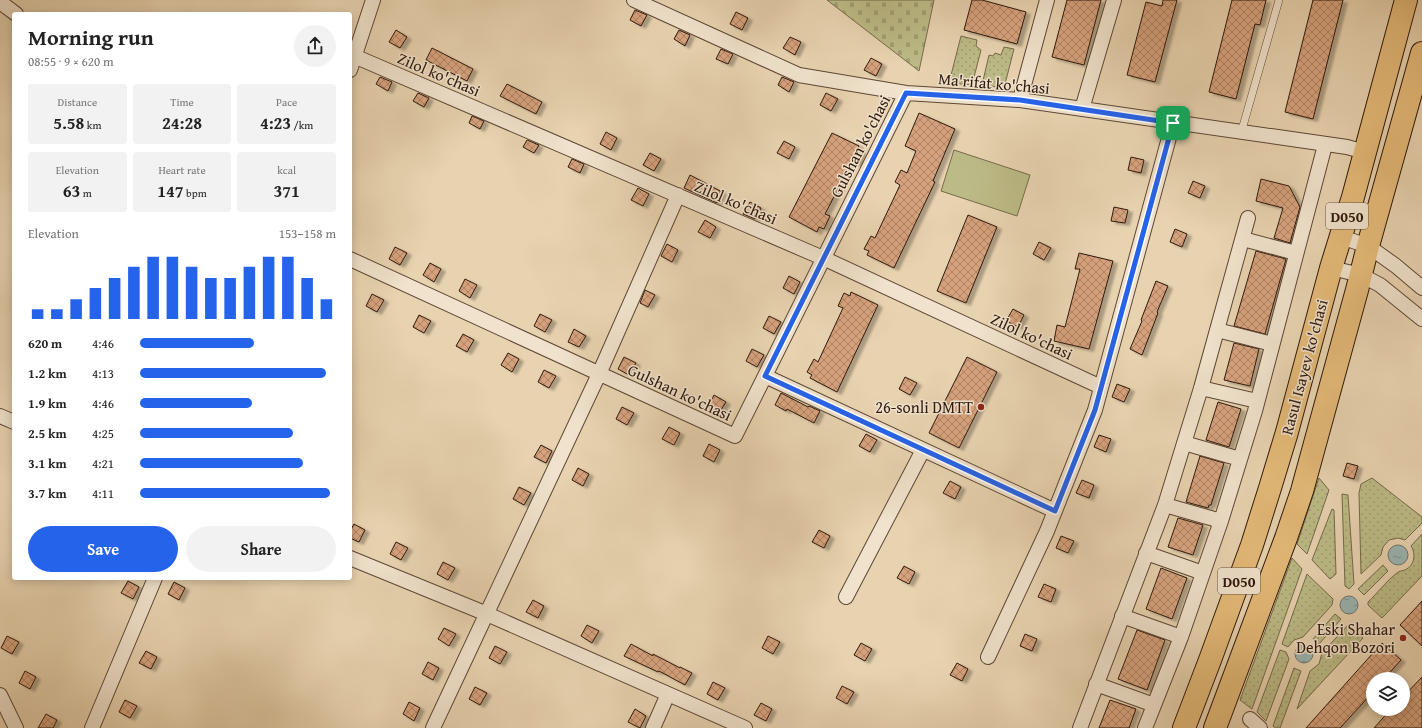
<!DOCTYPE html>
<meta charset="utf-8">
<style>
:root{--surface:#fff;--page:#f2f2f2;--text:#222;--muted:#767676;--accent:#2563eb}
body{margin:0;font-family:"Gentium Book Plus",serif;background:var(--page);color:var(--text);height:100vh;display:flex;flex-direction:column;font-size:15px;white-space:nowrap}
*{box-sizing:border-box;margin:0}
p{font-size:13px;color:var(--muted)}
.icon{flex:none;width:22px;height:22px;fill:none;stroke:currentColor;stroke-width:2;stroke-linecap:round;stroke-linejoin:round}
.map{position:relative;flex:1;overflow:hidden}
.sheet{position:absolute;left:12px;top:12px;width:340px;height:568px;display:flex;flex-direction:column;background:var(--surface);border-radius:4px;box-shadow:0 2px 10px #0003}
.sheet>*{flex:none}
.buttons{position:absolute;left:1366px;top:672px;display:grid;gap:8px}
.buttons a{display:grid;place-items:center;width:44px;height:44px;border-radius:50%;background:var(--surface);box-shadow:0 2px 10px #0003;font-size:20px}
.pin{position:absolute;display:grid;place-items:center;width:34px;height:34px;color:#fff;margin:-17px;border-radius:8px;box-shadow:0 2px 6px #0006}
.round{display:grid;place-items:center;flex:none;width:42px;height:42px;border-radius:21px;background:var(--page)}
.summary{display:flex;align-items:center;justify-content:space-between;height:68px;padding:0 16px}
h1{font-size:22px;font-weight:700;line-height:30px}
.figures{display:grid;grid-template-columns:repeat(3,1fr);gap:6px;height:68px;padding:4px 16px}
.figures div{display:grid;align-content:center;border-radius:4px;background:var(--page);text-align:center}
.figures b{font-size:17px;font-weight:700}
.figures small{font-size:11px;font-weight:400}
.figures p{font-size:11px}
.chart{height:112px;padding:8px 16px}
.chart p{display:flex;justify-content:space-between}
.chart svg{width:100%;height:72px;margin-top:4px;stroke:var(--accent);stroke-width:6}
.cta{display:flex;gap:8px;margin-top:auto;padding:8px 16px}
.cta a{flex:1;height:46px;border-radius:24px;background:var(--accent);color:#fff;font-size:16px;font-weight:700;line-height:46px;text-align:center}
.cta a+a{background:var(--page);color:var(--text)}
ul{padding:0 16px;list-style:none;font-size:13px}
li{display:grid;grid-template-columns:64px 48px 1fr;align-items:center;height:30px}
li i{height:10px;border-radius:5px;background:var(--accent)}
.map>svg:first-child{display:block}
.green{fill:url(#green-dots);stroke:#766a4a}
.cemetery{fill:url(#cemetery-stones);stroke:#766a4a}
.pitch{fill:#bcbb87;stroke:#766a4a}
.water{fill:url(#water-ripples);stroke:#707771}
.building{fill:url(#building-cross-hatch);stroke:#2f180c;filter:url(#shadow)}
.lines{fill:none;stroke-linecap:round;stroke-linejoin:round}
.lane-casing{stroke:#5d4735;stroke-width:8}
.street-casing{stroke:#5d4735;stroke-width:16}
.primary-casing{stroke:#2f180c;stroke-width:24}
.lane{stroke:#f0e2cc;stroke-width:7}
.street{stroke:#f0e2cc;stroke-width:14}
.primary{stroke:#e4ba78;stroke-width:22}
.route-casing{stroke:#fff;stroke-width:8}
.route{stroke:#2563eb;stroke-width:5}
.poi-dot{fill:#8f2418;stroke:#f0e2cc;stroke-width:1.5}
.labels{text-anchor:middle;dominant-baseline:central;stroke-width:3;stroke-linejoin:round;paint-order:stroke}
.shield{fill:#f0e2cc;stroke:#695546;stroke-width:1}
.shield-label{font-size:15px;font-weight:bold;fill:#2f180c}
.street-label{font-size:16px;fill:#2f180c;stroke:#f0e2cc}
.poi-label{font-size:16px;fill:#2f180c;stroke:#f0e2cc;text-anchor:end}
</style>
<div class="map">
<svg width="1422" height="728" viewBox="0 0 1422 728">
<defs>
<pattern id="green-dots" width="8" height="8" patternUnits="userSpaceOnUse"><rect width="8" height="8" fill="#bcbb87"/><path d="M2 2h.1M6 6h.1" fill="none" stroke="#a2a073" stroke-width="1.8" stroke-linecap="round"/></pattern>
<pattern id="cemetery-stones" width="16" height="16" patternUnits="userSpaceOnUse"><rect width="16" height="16" fill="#bcbb87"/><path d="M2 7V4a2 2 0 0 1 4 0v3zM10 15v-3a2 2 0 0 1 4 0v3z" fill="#a2a073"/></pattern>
<pattern id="water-ripples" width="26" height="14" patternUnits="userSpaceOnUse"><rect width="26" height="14" fill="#9bb6b5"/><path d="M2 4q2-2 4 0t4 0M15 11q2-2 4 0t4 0" fill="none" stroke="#7f9392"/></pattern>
<pattern id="building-cross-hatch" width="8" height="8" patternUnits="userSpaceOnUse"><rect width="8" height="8" fill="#d6a27d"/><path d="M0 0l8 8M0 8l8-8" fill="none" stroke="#ae8365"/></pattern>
<filter id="shadow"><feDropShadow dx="4.5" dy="2.5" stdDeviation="1" flood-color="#0004"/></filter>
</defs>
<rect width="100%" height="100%" fill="#e8d3b0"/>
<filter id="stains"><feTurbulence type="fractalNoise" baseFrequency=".005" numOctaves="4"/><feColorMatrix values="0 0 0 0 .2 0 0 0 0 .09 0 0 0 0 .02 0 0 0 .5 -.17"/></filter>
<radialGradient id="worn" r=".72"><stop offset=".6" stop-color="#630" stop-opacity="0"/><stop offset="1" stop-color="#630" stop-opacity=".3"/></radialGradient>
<path class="green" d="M961,36L977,40L976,46L981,50L972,85L949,83Z
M1004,47L1014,49L1004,88L982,85L989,55L993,56L995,53L1001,55Z
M1319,478L1329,490L1307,554L1297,544Z
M1372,478L1422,517V523L1405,540L1398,538L1389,540L1383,547L1381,555L1361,574L1359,493L1361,484Z
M1342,494L1348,495L1354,584L1349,589L1345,586Z
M1332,509L1334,510L1336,574L1330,579L1312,560Z
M1422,534V576L1382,618L1368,605V602C1377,594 1387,580 1397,573C1399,571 1402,571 1405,570C1415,565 1416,554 1411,546Z
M1292,558L1302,569L1252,709L1240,700Z
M1383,565L1388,571L1364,595L1358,589Z
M1307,574L1333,599L1332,605L1303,637L1294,640L1288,647L1282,644Z
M1335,614L1341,619L1319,644L1313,639Z
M1349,624L1363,638L1297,709L1310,671L1319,664L1322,653Z
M1280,650L1286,652L1289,659L1266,721L1257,712Z
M1294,668L1301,671L1280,728H1276L1273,726Z"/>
<path class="cemetery" d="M827,0H934L919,71Z"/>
<path class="pitch" d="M954,150L1030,175L1017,216L941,191Z"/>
<path class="water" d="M1388 555a10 10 0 1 1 20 0a10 10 0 1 1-20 0Z
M1340 605a9 9 0 1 1 18 0a9 9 0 1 1-18 0Z
M1295 654a9 9 0 1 1 18 0a9 9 0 1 1-18 0Z"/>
<path class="building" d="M972,0H982L1026,12L1017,44L964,30Z
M1067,0H1101L1084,65L1052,57Z
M1163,0H1177L1155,82L1127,75L1146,2L1162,6Z
M1232,0H1266L1260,25L1255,24L1236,99L1209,92Z
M1313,0H1343L1313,119L1285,112Z
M635,10L647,15L641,26L630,20Z
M736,12L748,18L742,30L730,24Z
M396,30L407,37L400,48L389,42Z
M679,30L690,35L685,46L674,39Z
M790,37L801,42L795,55L783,48Z
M432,48L473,69L467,81L426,60Z
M721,49L733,54L728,64L716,59Z
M871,58L882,64L876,76L864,70Z
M380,77L392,82L388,91L376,84Z
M782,77L794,82L789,92L778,85Z
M507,84L542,102L536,114L500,96Z
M418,93L429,98L424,107L413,101Z
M826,93L838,99L831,111L820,105Z
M919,113L955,129L933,181L935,182L894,268L867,255L869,251L864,249L871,236L875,238L900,185L895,182L901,170L907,173L916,151L905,146Z
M472,116L484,121L480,129L469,123Z
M606,132L617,138L611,150L600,144Z
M832,133L859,146L857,150L862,152L857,165L852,162L825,214L830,216L824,229L819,227L817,232L789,217Z
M527,140L539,145L534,153L523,147Z
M784,141L795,147L789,159L777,153Z
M650,153L661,159L654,171L643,165Z
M1131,157L1144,160L1141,173L1128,170Z
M572,159L584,164L580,173L568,167Z
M690,175L722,192L717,203L684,188Z
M1261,179L1289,186L1300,207L1290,243L1274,238L1283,208L1256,201Z
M1193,181L1205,186L1200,198L1188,193Z
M638,188L649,194L643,206L631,200Z
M750,202L761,208L755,219L743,214Z
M1114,207L1128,210L1125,223L1111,221Z
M968,215L997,227L966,303L937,291Z
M705,220L716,227L710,238L698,232Z
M1175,229L1187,234L1182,247L1170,242Z
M1039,242L1051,248L1044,260L1033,254Z
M667,244L678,250L672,262L661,256Z
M395,247L407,253L400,265L389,259Z
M1256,251L1286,259L1265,334L1234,326Z
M1079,253L1113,261L1089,349L1054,341L1057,325L1065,327L1080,269H1075Z
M430,263L441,269L434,282L423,275Z
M789,276L800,282L794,294L783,288Z
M465,279L477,285L470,298L459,291Z
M1156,281L1168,286L1157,312L1158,313L1142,355L1130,349L1142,321L1141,320Z
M645,290L655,295L648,307L640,303Z
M851,292L878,305L837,392L810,378L812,375L807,372L814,359L818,362L843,308L838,306L844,293L850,296Z
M372,294L384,300L377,312L366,306Z
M1013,309L1024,315L1018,327L1006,321Z
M540,314L552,320L545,332L534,326Z
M419,315L431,321L424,333L413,327Z
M769,316L781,322L774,334L763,328Z
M574,329L586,336L579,347L568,342Z
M463,334L474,340L467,352L456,346Z
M1234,343L1259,349L1250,386L1224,380Z
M752,349L764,355L757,367L746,361Z
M508,353L519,359L512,372L501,365Z
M624,357L636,363L629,375L618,369Z
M967,357L997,372L959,448L929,433Z
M544,370L556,376L549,388L538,382Z
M905,377L917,383L910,395L899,389Z
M1117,384L1130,389L1124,402L1112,397Z
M781,393L808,407L809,406L820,411L814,423L787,409L786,411L775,405Z
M714,395L726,402L719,413L708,407Z
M1218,402L1241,409L1229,447L1206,440Z
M622,407L634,413L627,425L616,419Z
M669,427L680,433L674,445L662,439Z
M866,434L877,440L870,452L859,446Z
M1099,435L1111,439L1106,452L1094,447Z
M709,444L720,450L714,462L703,456Z
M541,445L552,451L546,463L534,457Z
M1200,456L1224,463L1211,505H1209L1208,508L1186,502Z
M1347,463L1358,466L1354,479L1343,476Z
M578,468L589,474L583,486L572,480Z
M1082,480L1094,485L1089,498L1076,493Z
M950,481L961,487L955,499L943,493Z
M519,487L531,493L524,505L513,499Z
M1178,518L1203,525L1193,555L1168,547Z
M354,524L365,530L359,542L350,538V531Z
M819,530L830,536L824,548L812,542Z
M1061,536L1074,541L1068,553L1056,548Z
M396,542L408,548L401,560L390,554Z
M443,562L455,568L448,580L437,574Z
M904,566L915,572L909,584L897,578Z
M1161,568L1187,578L1172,619L1146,609Z
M128,581L139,587L133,599L121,593Z
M174,582L185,588L179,600L168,594Z
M1044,584L1056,589L1051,602L1038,597Z
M533,600L544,606L538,618L526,612Z
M1422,601V646L1400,625Z
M587,625L599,631L592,643L581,636Z
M444,628L456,634L449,646L438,639Z
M1137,630L1165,640L1147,690L1118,679Z
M1025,634L1037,639L1032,651L1020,646Z
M7,636L19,642L12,654L1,648Z
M768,636L780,642L773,654L762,648Z
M861,643L872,649L865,661L854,655Z
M1382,643L1401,660L1384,679H1373V692L1340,728H1306Z
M631,644L653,656V654L680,668V667L692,673L685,685L659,671L658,672L624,656Z
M495,646L507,652L500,664L489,658Z
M146,651L157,657L151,669L139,663Z
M428,662L439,668L433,680L422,674Z
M957,663L968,669L962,681L950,675Z
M25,671L36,677L30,689L19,683Z
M1422,677V728H1374L1391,709H1403V697Z
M713,682L725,688L718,700L707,694Z
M842,686L854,692L847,704L836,698Z
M475,687L487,693L480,705L469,699Z
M125,700L137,706L130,718L119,712Z
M1110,700L1136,709L1129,728H1099Z
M409,702L420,708L414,721L403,714Z
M761,703L772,709L766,721L754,715Z
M635,709L646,716L640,728L628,722Z
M46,714L57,720L53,728H38Z"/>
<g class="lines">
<defs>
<path id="lane" d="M1241,133L1279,0"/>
<path id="street" d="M634,0L799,75L906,93L1020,100L1347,147L1365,152
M0,2L16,14
M354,56L823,258L1101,387
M350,70L373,0
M1020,100L1047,0
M1082,109L1114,0
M1341,237L1368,246L1396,266L1422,288
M1243,239L1296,253
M350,259L735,436L906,93
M1331,268L1361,275L1380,285L1422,319
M1217,330L1272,344
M765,376L1055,511
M1201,388L1257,401
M0,416L14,422
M1184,443L1240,459
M1165,505L1221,521
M1146,553L1203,573
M350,558L487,614L745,728
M846,597L923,450
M1122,616L1181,637
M988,657L1047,531L1095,410L1173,123
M1096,684L1154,705
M0,695L16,728
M1250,719L1260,728
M92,728L155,578
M433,728L599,374L678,195
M653,728L668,694
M1080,728L1165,505L1201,388L1248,218
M1145,728L1181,637L1221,521L1255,411L1325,145"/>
<path id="primary" d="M1184,728L1210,660L1252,545L1270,488L1287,432L1331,268L1353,197L1406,0
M1215,728L1286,538L1302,491L1357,290L1368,246L1422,53"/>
</defs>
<use href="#lane" class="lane-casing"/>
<use href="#street" class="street-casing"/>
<use href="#primary" class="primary-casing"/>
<use href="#lane" class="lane"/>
<use href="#street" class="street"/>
<use href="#primary" class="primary"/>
</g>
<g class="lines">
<defs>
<path id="route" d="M906,93L1020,100L1173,123L1095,410L1055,511L765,376Z"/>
</defs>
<use href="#route" class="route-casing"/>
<use href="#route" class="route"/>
</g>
<g class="poi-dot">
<circle cx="981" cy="407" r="4"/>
<circle cx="1403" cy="638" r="4"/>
</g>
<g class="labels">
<g class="shield">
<rect x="1326" y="203" width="42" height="26" rx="3"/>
<rect x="1218" y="568" width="42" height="26" rx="3"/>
</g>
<g class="shield-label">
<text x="1347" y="216">D050</text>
<text x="1239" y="581">D050</text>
</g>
<g class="street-label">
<text transform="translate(439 74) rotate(23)">Zilol ko'chasi</text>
<text transform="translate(994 83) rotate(5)">Ma'rifat ko'chasi</text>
<text transform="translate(860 146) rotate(-63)">Gulshan ko'chasi</text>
<text transform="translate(736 202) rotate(23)">Zilol ko'chasi</text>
<text transform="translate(1032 336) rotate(25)">Zilol ko'chasi</text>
<text transform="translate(1304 367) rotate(-75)">Rasul Isayev ko'chasi</text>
<text transform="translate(680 392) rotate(25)">Gulshan ko'chasi</text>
</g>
<g class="poi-label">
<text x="973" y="407">26-sonli DMTT</text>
<text x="1395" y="629">Eski Shahar<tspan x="1395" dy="18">Dehqon Bozori</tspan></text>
</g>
</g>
<rect width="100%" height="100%" filter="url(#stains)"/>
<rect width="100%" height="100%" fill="url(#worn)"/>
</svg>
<div class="buttons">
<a><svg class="icon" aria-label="layers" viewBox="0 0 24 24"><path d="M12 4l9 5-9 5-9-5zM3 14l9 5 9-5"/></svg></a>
</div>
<div class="pin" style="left:1173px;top:123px;background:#1e9e55"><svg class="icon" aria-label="arrive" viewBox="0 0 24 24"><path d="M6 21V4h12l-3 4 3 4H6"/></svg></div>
<section class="sheet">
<div class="summary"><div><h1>Morning run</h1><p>08:55 · 9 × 620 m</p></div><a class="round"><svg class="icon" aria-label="share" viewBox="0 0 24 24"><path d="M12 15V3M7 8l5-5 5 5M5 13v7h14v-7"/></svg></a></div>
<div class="figures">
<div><p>Distance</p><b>5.58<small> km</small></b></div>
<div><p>Time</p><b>24:28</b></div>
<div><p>Pace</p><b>4:23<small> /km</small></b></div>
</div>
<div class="figures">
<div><p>Elevation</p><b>63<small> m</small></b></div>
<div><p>Heart rate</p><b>147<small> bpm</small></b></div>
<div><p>kcal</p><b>371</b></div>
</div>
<div class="chart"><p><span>Elevation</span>153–158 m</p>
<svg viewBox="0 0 160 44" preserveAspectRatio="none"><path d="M5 44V38M15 44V38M25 44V32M35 44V25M45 44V19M55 44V12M65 44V6M75 44V6M85 44V12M95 44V19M105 44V19M115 44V12M125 44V6M135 44V6M145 44V19M155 44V32"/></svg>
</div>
<ul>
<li><b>620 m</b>4:46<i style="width:58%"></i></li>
<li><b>1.2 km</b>4:13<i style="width:95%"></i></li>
<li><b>1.9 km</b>4:46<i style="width:57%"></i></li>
<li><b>2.5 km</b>4:25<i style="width:78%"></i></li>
<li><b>3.1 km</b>4:21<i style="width:83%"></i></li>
<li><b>3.7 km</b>4:11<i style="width:97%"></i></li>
</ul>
<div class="cta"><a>Save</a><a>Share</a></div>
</section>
</div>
